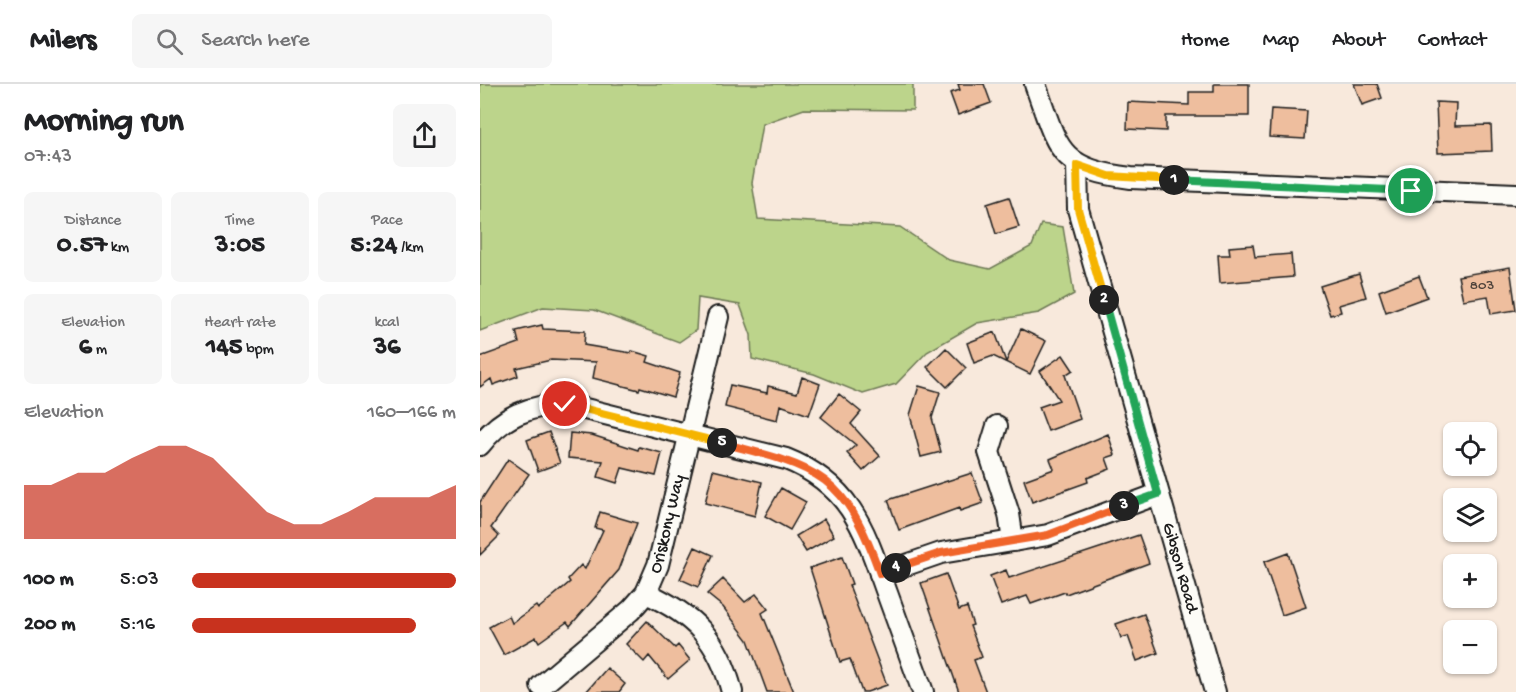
<!DOCTYPE html>
<meta charset="utf-8">
<style>
:root{--surface:#fff;--page:#f6f6f6;--text:#202124;--muted:#757577;--line:#e0e0e0;--accent:#c8321e}
body{margin:0;font-family:"Gochi Hand",sans-serif;background:var(--page);color:var(--text);height:100vh;display:flex;flex-direction:column;font-size:22px;white-space:nowrap}
*{box-sizing:border-box;margin:0}
p{font-size:20px;color:var(--muted)}
.icon{flex:none;width:33px;height:33px;fill:none;stroke:currentColor;stroke-width:2;stroke-linecap:round;stroke-linejoin:round}
.map{position:relative;flex:1;overflow:hidden}
.drawer{display:flex;flex-direction:column;background:var(--surface);width:480px}
.drawer>*{flex:none}
.controls{position:absolute;left:963px;top:338px;display:grid;gap:12px}
.controls a{display:grid;place-items:center;width:54px;height:54px;border-radius:9px;background:var(--surface);box-shadow:0 2px 4px #0004;font-size:30px}
.pin{position:absolute;display:grid;place-items:center;width:51px;height:51px;color:#fff;margin:-26px;border:3px solid #fff;border-radius:50%;box-shadow:0 2px 6px #0007}
.km{position:absolute;width:30px;height:30px;margin:-15px;border-radius:50%;background:#222;color:#fff;font-size:16px;line-height:30px;text-align:center}
.round{display:grid;place-items:center;flex:none;width:63px;height:63px;border-radius:9px;background:var(--page)}
.head{display:flex;align-items:center;justify-content:space-between;height:102px;padding:0 24px}
h1{font-size:33px;font-weight:700;line-height:45px}
.stats{display:grid;grid-template-columns:repeat(3,1fr);gap:9px;height:102px;padding:6px 24px}
.stats div{display:grid;align-content:center;border-radius:9px;background:var(--page);text-align:center}
.stats b{font-size:26px;font-weight:700}
.stats small{font-size:16px;font-weight:400}
.stats p{font-size:16px}
.chart{height:168px;padding:12px 24px}
.chart p{display:flex;justify-content:space-between}
.chart svg{width:100%;height:108px;margin-top:6px;fill:var(--accent);opacity:.7}
ul{padding:0 24px;list-style:none;font-size:20px}
li{display:grid;grid-template-columns:96px 72px 1fr;align-items:center;height:45px}
li i{height:15px;border-radius:8px;background:var(--accent)}
header{display:flex;align-items:center;gap:36px;box-sizing:border-box;height:84px;padding:0 30px;background:var(--surface);border-bottom:2px solid var(--line)}
header strong{font-size:28px}
nav{display:flex;gap:33px;margin-inline-start:auto;font-size:21px}
.search{width:420px;height:54px;background:var(--page);display:flex;align-items:center;gap:15px;box-sizing:border-box;padding:0 21px;border-radius:9px;color:var(--muted);font-size:22px}
main{display:flex;flex:1;min-height:0}
.map>svg:first-child{display:block}
.green{fill:#bcd48b;stroke:#6c7854;stroke-width:1.5}
.building{fill:#eebe9e;stroke:#1c1c1c;stroke-width:1.5}
.lines{fill:none;stroke-linecap:round;stroke-linejoin:round}
.minor-casing{stroke:#1c1c1c;stroke-width:24}
.minor{stroke:#fdfcf7;stroke-width:20}
.split-1-casing{stroke:#fff;stroke-width:12}
.split-2-casing{stroke:#fff;stroke-width:12}
.split-3-casing{stroke:#fff;stroke-width:12}
.split-4-casing{stroke:#fff;stroke-width:12}
.split-5-casing{stroke:#fff;stroke-width:12}
.split-6-casing{stroke:#fff;stroke-width:12}
.split-1{stroke:#22a559;stroke-width:8}
.split-2{stroke:#f5b400;stroke-width:8}
.split-3{stroke:#22a559;stroke-width:8}
.split-4{stroke:#f0652b;stroke-width:8}
.split-5{stroke:#f0652b;stroke-width:8}
.split-6{stroke:#f5b400;stroke-width:8}
.labels{text-anchor:middle;dominant-baseline:central;stroke-width:4.5;stroke-linejoin:round;paint-order:stroke}
.number-label{font-size:15px;fill:#50443c}
.street-label{font-size:18px;fill:#1c1c1c;stroke:#fdfcf7}
</style>
<header>
<strong>Milers</strong>
<div class="search"><svg class="icon" aria-label="search" viewBox="0 0 24 24"><circle cx="10" cy="10" r="6"/><path d="M15 15l6 6"/></svg>Search here</div>
<nav><a>Home</a><a>Map</a><a>About</a><a>Contact</a></nav>
</header>
<main>
<section class="drawer">
<div class="head"><div><h1>Morning run</h1><p>07:43</p></div><a class="round"><svg class="icon" aria-label="share" viewBox="0 0 24 24"><path d="M12 15V3M7 8l5-5 5 5M5 13v7h14v-7"/></svg></a></div>
<div class="stats">
<div><p>Distance</p><b>0.57<small> km</small></b></div>
<div><p>Time</p><b>3:05</b></div>
<div><p>Pace</p><b>5:24<small> /km</small></b></div>
</div>
<div class="stats">
<div><p>Elevation</p><b>6<small> m</small></b></div>
<div><p>Heart rate</p><b>145<small> bpm</small></b></div>
<div><p>kcal</p><b>36</b></div>
</div>
<div class="chart"><p><span>Elevation</span>160–166 m</p>
<svg viewBox="0 0 160 44" preserveAspectRatio="none"><path d="M0 44V22L10 22L20 17L30 17L40 11L50 6L60 6L70 11L80 22L90 33L100 38L110 38L120 33L130 27L140 27L150 27L160 22V44z"/></svg>
</div>
<ul>
<li><b>100 m</b>5:03<i style="width:100%"></i></li>
<li><b>200 m</b>5:16<i style="width:85%"></i></li>
</ul>
</section>
<div class="map">
<svg width="1036" height="608" viewBox="0 0 1036 608">
<rect width="100%" height="100%" fill="#f8e9dc"/>
<filter id="ink" filterUnits="userSpaceOnUse"><feTurbulence type="fractalNoise" baseFrequency=".0167" numOctaves="2"/><feDisplacementMap in="SourceGraphic" scale="12" xChannelSelector="R" yChannelSelector="G"/><feConvolveMatrix kernelMatrix="1 2 1 2 8 2 1 2 1" color-interpolation-filters="sRGB"/></filter>
<g filter="url(#ink)">
<path class="green" d="M0,0H433V26L324,25L282,40L272,99L278,135L420,143L469,176L510,185L552,162L561,140L583,143L594,210L559,229L497,239L447,268L416,300L383,310L334,290L272,275L271,251L260,221L218,214L216,246L199,258L114,226L63,223L0,247Z"/>
<path class="building" d="M478,0H504L511,19L478,31L470,9L480,6Z
M734,0H769V32H686V47L647,45L648,18L709,21V8H734Z
M874,0H897L902,14L882,21Z
M956,18L976,19L975,42L1011,41L1012,67L958,69Z
M791,25L827,27L825,55L789,53Z
M529,113L539,143L516,150L507,120Z
M773,161L775,173L811,170L813,193L740,199L738,171H750L749,163Z
M1030,183L1036,226L1011,230L1008,212L983,216L978,192Z
M879,190L886,213L859,221L861,228L850,231L840,202Z
M939,192L947,213L906,228L899,207Z
M62,241L63,245L105,247L104,261L151,269L152,267L169,272L167,278L200,289L193,313L160,303L159,306L113,294L116,278L71,276L36,284L38,292L13,301L11,295L0,303V273L39,259L36,247Z
M541,245L566,257L550,290L513,272L494,279L487,259L515,248L526,278Z
M466,264L486,284L467,303L447,283Z
M583,271L593,286L585,291L600,335L568,347L559,323L579,316L560,287Z
M322,293L340,300L329,331L300,321L297,336L245,323L250,301L287,309L288,302L317,309Z
M439,302L460,308L452,334L461,368L441,373L430,331Z
M359,310L381,328L371,340L400,372L383,387L367,369L376,361L341,333Z
M69,348L80,379L58,387L47,356Z
M90,349L112,351L158,366L159,363L182,369L176,392L142,384L137,399L118,393L123,377L88,374Z
M628,350L635,371L626,374L630,385L607,394L608,398L552,418L544,396L574,385L570,375Z
M28,375L49,390L11,444L19,452L0,471V418Z
M233,386L282,398L275,432L225,419Z
M492,389L503,419L480,427L479,424L419,446L408,416Z
M301,404L326,418L310,446L285,432Z
M120,428L157,439L139,486L90,542L87,538L59,558L56,553L24,571L9,543L29,532L32,539L56,522L58,525L90,498L88,495L101,481L105,485L123,446L115,444Z
M344,435L354,452L326,468L316,452Z
M659,451L669,479L586,510L585,508L551,520L547,512L521,521L510,492L526,486L529,494Z
M215,463L233,471L218,503L200,495Z
M808,469L826,523L802,531L784,478Z
M362,473L372,500L369,501L407,601L387,608H382L370,575L360,578L330,484Z
M466,490L479,526L487,523L493,541L490,542L502,573L494,576L506,608H479L441,499Z
M243,495L265,518L276,510L288,525L282,529L314,608H287L268,556L243,523L227,510Z
M664,530L678,569L657,577L648,552L641,554L636,540Z
M167,537L195,564L198,561L210,576L188,595L169,572L164,578L146,560Z
M127,584L145,600L139,608H106Z"/>
<g class="lines">
<defs>
<g id="minor">
<path d="M555,0C578,64 577,85 651,94L1036,110"/>
<path id="s1" d="M597,81L598,125L735,608"/>
<path d="M517,342L509,368L529,430L533,457"/>
<path d="M0,361C22,332 50,321 85,320L306,375C372,401 385,448 407,509C419,542 431,575 443,608"/>
<path d="M400,490L461,469L568,451L678,410"/>
<path d="M166,509C214,531 239,556 252,608"/>
<path id="s2" d="M61,602L151,526L166,509L178,481L238,233"/>
</g>
</defs>
<use href="#minor" class="minor-casing"/>
<use href="#minor" class="minor"/>
</g>
</g>
<g class="lines" filter="url(#ink)">
<defs>
<path id="split-1" d="M694,96L931,107"/>
<path id="split-2" d="M624,216L598,125L597,81L629,92L694,96"/>
<path id="split-3" d="M624,216L678,410L644,422"/>
<path id="split-4" d="M416,484L461,469L568,451L644,422"/>
<path id="split-5" d="M242,359C340,384 365,390 400,490L416,484"/>
<path id="split-6" d="M85,320L242,359"/>
</defs>
<use href="#split-1" class="split-1-casing"/>
<use href="#split-2" class="split-2-casing"/>
<use href="#split-3" class="split-3-casing"/>
<use href="#split-4" class="split-4-casing"/>
<use href="#split-5" class="split-5-casing"/>
<use href="#split-6" class="split-6-casing"/>
<use href="#split-1" class="split-1"/>
<use href="#split-2" class="split-2"/>
<use href="#split-3" class="split-3"/>
<use href="#split-4" class="split-4"/>
<use href="#split-5" class="split-5"/>
<use href="#split-6" class="split-6"/>
</g>
<g class="labels">
<g class="number-label">
<text x="1002" y="202">803</text>
</g>
<g class="street-label">
<text stroke="none"><textPath href="#s2" startOffset="213">Oriskony Way</textPath></text>
<text stroke="none"><textPath href="#s1" startOffset="417">Gibson Road</textPath></text>
</g>
</g>
</svg>
<div class="controls">
<a><svg class="icon" aria-label="locate" viewBox="0 0 24 24"><circle cx="12" cy="12" r="6"/><path d="M12 2v4M12 18v4M2 12h4M18 12h4"/></svg></a>
<a><svg class="icon" aria-label="layers" viewBox="0 0 24 24"><path d="M12 4l9 5-9 5-9-5zM3 14l9 5 9-5"/></svg></a>
<a>+</a>
<a>−</a>
</div>
<div class="pin" style="left:931px;top:107px;background:#1e9e55"><svg class="icon" aria-label="arrive" viewBox="0 0 24 24"><path d="M6 21V4h12l-3 4 3 4H6"/></svg></div>
<div class="pin" style="left:85px;top:320px;background:#d93025"><svg class="icon" aria-label="check" viewBox="0 0 24 24"><path d="M5 12l5 5 9-10"/></svg></div>
<b class="km" style="left:694px;top:96px">1</b>
<b class="km" style="left:624px;top:216px">2</b>
<b class="km" style="left:644px;top:422px">3</b>
<b class="km" style="left:416px;top:484px">4</b>
<b class="km" style="left:242px;top:359px">5</b>
</div>
</main>
